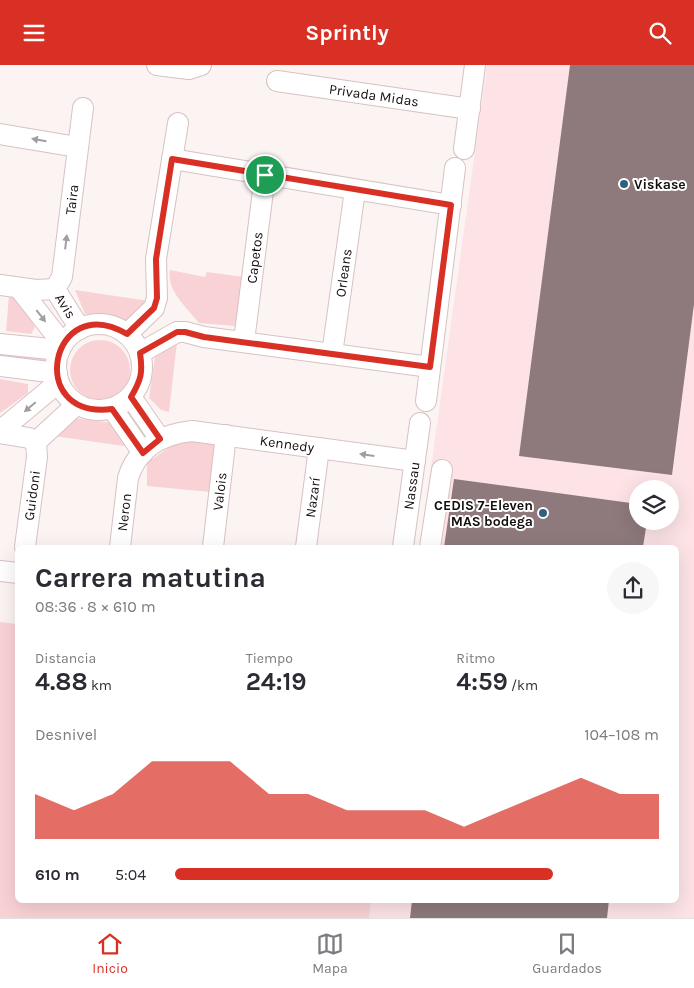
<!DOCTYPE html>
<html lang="es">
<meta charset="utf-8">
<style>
:root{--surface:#fff;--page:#f7f7f7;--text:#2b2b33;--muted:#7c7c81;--line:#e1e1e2;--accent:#d93025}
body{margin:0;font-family:Karla,sans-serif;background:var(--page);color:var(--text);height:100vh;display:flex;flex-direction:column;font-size:19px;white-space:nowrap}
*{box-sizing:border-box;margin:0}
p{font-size:16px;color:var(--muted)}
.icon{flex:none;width:28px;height:28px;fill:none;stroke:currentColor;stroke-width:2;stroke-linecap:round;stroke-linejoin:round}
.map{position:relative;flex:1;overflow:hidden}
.panel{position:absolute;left:15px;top:480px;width:664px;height:358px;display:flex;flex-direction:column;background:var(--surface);border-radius:8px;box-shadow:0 5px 20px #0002}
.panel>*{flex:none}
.tools{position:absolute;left:629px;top:415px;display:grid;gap:10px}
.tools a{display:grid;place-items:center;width:50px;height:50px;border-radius:50%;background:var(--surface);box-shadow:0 5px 20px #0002;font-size:25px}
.pin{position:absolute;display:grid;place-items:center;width:42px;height:42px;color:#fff;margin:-21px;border:2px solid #fff;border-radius:50%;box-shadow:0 1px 5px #0007}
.round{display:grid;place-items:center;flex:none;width:52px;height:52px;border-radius:26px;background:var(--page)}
.summary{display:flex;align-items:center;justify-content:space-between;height:85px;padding:0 20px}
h1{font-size:28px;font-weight:700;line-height:38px}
.figures{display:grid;grid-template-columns:repeat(3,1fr);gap:8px;height:85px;padding:5px 20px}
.figures div{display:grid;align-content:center}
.figures b{font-size:25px;font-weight:700}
.figures small{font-size:14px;font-weight:400}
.figures p{font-size:14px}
.chart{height:140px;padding:10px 20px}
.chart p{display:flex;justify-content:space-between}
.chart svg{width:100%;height:90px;margin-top:5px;fill:var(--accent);opacity:.7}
ul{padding:0 20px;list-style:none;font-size:16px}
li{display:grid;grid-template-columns:80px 60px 1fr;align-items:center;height:38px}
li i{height:12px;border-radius:6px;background:var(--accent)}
header{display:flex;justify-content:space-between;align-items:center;height:65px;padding:0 20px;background:var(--accent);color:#fff;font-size:22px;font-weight:700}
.menu{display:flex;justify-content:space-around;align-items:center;height:70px;border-top:1px solid var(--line);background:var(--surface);font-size:14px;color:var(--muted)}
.menu a{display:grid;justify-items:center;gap:2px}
.menu .on{color:var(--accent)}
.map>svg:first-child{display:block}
.built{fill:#fde3e5;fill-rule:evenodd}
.green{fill:#f9d2d5}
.building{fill:#8e7a7c}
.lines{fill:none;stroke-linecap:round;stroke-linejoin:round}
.minor-casing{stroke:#d7c2c3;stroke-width:22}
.minor{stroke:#fff;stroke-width:20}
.oneway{fill:#a19e9f}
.route-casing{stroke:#fff;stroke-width:10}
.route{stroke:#d93025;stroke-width:6}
.poi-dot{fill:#30607f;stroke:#fff;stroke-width:2}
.labels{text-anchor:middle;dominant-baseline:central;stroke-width:4;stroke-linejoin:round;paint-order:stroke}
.street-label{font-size:14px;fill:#140d0e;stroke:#fff}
.poi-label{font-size:14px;font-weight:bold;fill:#140d0e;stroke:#fff;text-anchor:start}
</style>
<header><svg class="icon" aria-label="menu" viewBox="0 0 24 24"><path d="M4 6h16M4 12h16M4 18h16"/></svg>Sprintly<svg class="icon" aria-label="search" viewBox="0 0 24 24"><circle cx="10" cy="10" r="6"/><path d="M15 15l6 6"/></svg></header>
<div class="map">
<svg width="694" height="853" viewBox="0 0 694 853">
<rect width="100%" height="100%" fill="#fcf3f3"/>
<path class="built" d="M487,0H694V853H369L371,835H676V482H420ZM638,424H670V456H638Z"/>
<path class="green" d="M170,205L205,212L207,207L244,212L235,261L199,258C187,243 166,225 170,205Z
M75,225L149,236L128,256L108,249H85Z
M9,231L16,233L35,262L31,269L6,266Z
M70 305a30 30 0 1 1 60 0a30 30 0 1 1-60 0Z
M177,277L169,347L161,345L149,333L155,291Z
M0,285L45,291L44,300L0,293Z
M0,314L28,319V328L0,348Z
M74,353L113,358L125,373L124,381L54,371Z
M185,371L217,376L211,427L147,421V398Z
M0,557L17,559L18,835H371L369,853H0Z"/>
<path class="building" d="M570,0H694V239L672,410L519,391Z
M454,414L638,439V456H647L643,482H444Z
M412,835H609L607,853H410Z"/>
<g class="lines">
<defs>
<g id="minor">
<path d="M157,0L189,4L201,0"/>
<path id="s1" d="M277,16L470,44"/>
<path d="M0,69L77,82"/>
<path d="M464,84L475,0"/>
<path d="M172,94L451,140"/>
<path d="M0,220L36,225L55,224"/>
<path d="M19,223L63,279"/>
<path id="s2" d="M55,224L62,212L83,43"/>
<path id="s3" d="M55,224L80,264"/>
<circle cx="99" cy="302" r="43"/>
<path d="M127,269L154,243L157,233L156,194L178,58"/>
<path id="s4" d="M244,276L265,110"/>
<path d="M0,279L60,285"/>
<path d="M140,288L177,267H185L204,272L430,302"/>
<path id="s5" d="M332,289L355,125"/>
<path d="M0,301L57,308"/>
<path d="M131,332L160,374"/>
<path d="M426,336L455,103"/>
<path d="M112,343L143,388"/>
<path d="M0,366L59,317"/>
<path d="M0,368L29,373L36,377"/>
<path d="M36,377L77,339"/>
<path id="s6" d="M25,482L37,392L36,377"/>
<path id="s7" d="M120,482L128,413C137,383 162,369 192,366L415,396"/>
<path id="s8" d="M213,482L226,370"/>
<path id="s9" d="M306,482L319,383"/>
<path id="s10" d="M403,482L420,358"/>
<path d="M430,482L442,405"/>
<path d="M0,506L18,508"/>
</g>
</defs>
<use href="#minor" class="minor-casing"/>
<use href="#minor" class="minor"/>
</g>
<defs><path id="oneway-solid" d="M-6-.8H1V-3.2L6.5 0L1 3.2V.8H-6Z" transform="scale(1.25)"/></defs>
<g class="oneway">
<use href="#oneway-solid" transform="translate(39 75) rotate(-170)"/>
<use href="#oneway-solid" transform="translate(66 177) rotate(-83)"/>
<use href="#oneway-solid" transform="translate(41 251) rotate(52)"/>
<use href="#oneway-solid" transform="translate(30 342) rotate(140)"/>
<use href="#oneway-solid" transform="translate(367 390) rotate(-172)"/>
</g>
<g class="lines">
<defs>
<path id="route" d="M172,94L451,140L430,302L204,272L185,267H177L140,288C143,308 141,315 131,332L160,374L143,388L112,344C24,355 51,224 127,269L154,243L157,233L156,194Z"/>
</defs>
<use href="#route" class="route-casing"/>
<use href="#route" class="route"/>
</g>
<g class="poi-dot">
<circle cx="624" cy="119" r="5"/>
<circle cx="543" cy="448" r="5"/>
</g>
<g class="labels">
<g class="street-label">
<text stroke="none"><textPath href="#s1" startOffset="98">Privada Midas</textPath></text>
<text stroke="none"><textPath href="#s2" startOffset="92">Taira</textPath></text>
<text stroke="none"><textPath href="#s4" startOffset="84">Capetos</textPath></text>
<text stroke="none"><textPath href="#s5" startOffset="82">Orleans</textPath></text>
<text stroke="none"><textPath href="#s3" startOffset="20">Avis</textPath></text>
<text stroke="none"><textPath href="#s7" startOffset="250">Kennedy</textPath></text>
<text stroke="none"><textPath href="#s10" startOffset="62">Nassau</textPath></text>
<text stroke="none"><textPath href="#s8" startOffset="56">Valois</textPath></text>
<text stroke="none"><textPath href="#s6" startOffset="52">Guidoni</textPath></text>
<text stroke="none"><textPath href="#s9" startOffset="50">Nazarí</textPath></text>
<text stroke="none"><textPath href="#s7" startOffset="35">Neron</textPath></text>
</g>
<g class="poi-label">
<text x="634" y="119">Viskase</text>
<text x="533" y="440" text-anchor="end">CEDIS 7-Eleven<tspan x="533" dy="16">MAS bodega</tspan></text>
</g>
</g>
</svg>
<div class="tools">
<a><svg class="icon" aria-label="layers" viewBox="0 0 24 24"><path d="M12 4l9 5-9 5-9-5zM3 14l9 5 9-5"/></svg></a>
</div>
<div class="pin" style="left:265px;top:110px;background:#1e9e55"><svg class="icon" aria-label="arrive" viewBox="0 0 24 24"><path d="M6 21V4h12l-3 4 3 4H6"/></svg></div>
<section class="panel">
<div class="summary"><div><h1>Carrera matutina</h1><p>08:36 · 8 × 610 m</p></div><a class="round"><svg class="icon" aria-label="share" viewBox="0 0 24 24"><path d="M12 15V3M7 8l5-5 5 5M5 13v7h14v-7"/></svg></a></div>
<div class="figures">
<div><p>Distancia</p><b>4.88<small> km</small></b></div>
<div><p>Tiempo</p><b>24:19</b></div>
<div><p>Ritmo</p><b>4:59<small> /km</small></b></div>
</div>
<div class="chart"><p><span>Desnivel</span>104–108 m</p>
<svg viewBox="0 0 160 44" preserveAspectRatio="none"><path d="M0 44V22L10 30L20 22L30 6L40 6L50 6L60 22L70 22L80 30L90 30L100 30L110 38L120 30L130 22L140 14L150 22L160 22V44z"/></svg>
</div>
<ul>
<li><b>610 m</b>5:04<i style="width:78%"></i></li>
</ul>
</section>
</div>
<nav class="menu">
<a class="on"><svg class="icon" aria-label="home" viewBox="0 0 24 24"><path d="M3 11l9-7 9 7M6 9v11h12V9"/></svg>Inicio</a>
<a><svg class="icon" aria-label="map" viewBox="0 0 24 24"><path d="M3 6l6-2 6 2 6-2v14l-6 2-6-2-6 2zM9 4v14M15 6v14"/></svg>Mapa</a>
<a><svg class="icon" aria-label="saved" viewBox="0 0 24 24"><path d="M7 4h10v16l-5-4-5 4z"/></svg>Guardados</a>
</nav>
